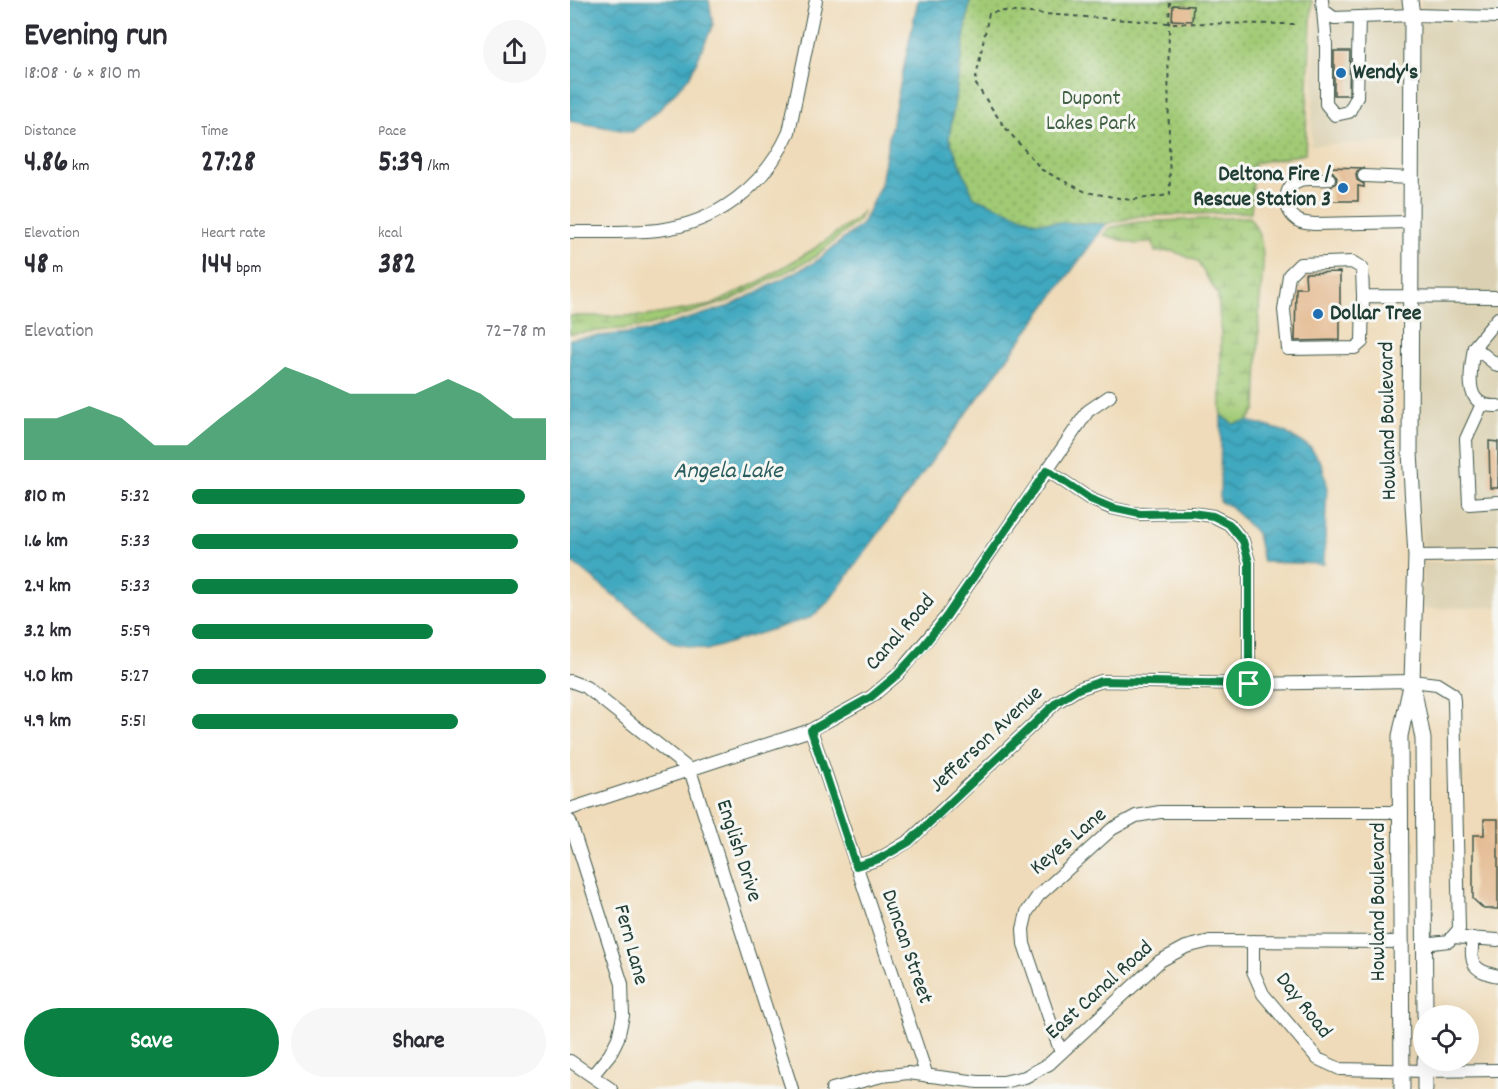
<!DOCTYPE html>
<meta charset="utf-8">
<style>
:root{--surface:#fff;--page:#f7f7f7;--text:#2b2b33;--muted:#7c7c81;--accent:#0b8043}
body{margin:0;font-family:Dekko,sans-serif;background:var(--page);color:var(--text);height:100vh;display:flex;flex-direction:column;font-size:22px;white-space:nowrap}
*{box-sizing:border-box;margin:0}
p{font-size:20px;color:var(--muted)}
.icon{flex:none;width:33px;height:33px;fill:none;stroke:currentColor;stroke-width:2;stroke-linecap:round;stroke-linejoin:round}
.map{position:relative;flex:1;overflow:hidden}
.drawer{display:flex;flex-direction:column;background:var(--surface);width:570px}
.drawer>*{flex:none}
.buttons{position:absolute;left:843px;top:1005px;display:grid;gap:12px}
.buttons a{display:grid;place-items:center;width:66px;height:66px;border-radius:50%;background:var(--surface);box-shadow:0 6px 24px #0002;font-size:30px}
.pin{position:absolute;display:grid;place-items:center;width:51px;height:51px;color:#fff;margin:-26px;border:3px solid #fff;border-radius:50%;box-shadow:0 2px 6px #0007}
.round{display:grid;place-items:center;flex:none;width:63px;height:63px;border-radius:32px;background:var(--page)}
.head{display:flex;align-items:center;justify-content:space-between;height:102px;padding:0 24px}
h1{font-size:33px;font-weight:700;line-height:45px}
.figures{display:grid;grid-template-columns:repeat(3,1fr);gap:9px;height:102px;padding:6px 24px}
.figures div{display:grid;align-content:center}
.figures b{font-size:30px;font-weight:700}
.figures small{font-size:16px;font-weight:400}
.figures p{font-size:16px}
.chart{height:168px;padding:12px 24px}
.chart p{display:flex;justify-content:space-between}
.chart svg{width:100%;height:108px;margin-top:6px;fill:var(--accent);opacity:.7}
.primary-button{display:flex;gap:12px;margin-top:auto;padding:12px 24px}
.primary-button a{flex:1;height:69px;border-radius:36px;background:var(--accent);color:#fff;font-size:24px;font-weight:700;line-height:69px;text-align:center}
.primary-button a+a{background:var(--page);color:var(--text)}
ul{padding:0 24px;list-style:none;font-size:20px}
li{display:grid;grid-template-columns:96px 72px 1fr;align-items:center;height:45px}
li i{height:15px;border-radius:8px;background:var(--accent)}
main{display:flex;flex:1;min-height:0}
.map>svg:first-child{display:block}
.built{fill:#dbd1b2}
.wetland{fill:url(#wetland-marsh);stroke:#608454;stroke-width:1.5}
.park{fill:url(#park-dots);stroke:#608454;stroke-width:1.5}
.water{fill:url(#water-waves);stroke:#2f727a;stroke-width:1.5}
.building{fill:#e4bb92}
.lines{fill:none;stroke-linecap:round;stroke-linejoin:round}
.minor-casing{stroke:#3e5548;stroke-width:14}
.major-casing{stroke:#3e5548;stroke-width:17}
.path{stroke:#3e5548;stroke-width:2;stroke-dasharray:4.5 4.5;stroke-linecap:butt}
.minor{stroke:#fff;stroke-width:12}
.major{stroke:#fff;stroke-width:15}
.route-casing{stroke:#fff;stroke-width:12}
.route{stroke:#0b8043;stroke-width:8}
.poi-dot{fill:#1f6fb2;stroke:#f6f6f2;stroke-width:2}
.labels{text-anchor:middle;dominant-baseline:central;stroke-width:6;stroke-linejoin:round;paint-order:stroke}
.poi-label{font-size:22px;font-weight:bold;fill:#1f3d34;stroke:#f6f6f2;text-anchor:start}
.park-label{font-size:22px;fill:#406044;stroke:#f6f6f2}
.street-label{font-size:22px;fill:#1f3d34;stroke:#f6f6f2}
.water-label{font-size:24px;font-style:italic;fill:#295d5e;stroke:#f6f6f2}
</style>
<main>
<section class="drawer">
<div class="head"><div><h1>Evening run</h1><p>18:08 · 6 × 810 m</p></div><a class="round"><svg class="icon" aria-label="share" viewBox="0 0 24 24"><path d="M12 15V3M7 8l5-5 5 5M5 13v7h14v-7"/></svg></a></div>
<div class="figures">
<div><p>Distance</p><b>4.86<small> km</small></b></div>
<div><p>Time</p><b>27:28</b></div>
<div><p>Pace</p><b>5:39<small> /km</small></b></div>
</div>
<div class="figures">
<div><p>Elevation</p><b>48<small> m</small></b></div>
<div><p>Heart rate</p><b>144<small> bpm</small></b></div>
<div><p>kcal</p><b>382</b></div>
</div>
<div class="chart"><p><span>Elevation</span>72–78 m</p>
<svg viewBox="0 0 160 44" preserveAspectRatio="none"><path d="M0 44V27L10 27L20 22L30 27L40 38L50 38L60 27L70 17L80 6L90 11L100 17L110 17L120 17L130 11L140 17L150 27L160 27V44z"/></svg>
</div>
<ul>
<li><b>810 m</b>5:32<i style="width:94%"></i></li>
<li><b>1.6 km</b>5:33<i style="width:92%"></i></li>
<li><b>2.4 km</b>5:33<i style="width:92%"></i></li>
<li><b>3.2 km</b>5:59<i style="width:68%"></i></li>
<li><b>4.0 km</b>5:27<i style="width:100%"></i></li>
<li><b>4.9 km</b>5:51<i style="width:75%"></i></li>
</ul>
<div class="primary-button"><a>Save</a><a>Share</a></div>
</section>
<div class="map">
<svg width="928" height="1089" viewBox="0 0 928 1089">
<defs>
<pattern id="wetland-marsh" width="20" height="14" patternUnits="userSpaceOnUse" patternTransform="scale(1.5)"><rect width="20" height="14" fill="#a1ca75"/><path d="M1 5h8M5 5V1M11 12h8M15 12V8" fill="none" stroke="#83a561"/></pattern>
<pattern id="park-dots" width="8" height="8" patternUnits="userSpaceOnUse" patternTransform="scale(1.5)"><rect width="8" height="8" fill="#a1ca75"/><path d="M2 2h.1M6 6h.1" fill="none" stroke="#83a561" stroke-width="1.8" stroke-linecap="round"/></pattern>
<pattern id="water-waves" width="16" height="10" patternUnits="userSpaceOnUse" patternTransform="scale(1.5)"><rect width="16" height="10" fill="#3fa8bf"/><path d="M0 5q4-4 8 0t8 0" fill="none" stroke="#348a9c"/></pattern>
</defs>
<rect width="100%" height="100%" fill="#f6f6f2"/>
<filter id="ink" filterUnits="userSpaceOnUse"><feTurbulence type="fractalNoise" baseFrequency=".0167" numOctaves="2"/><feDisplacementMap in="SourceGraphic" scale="12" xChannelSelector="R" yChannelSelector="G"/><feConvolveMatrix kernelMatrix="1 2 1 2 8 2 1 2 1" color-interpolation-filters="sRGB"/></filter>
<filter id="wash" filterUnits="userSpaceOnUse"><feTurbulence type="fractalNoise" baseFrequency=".008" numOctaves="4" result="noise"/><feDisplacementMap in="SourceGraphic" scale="24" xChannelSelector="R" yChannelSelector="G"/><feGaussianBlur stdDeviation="1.35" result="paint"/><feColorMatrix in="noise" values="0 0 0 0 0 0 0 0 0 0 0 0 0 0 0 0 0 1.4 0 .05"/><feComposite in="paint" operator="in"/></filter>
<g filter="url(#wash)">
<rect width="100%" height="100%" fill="#efdbb9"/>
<path class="built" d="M747,0H833L836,15V142L741,145Z
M852,0H928V549L852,550L846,451L848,15Z
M928,561V607L851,609L852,562Z"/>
<path class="wetland" d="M293,211L288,221L243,258L159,301L78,326L0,334V316H77L142,305L194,279L242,250L286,219Z
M679,217C706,250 685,294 689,332L686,409L678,421L663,424L651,415V336L648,295L627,261L603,251L585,252L583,241L566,244L534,235L539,228L569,222Z"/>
<path class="park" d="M400,0H742L735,154L684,163L681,212L569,216L536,224L466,222L404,197L379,138Z"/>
<path class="water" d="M0,0H139L143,25L120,76L88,111L62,132L0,121Z
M348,0H400L379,138L404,197L466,222L536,224L259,601L242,617L137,650L103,643L0,560V339L78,331L160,306L245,262L292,224L311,184L319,137Z
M651,415L663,424L678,421L713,431L740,447L752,464L757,484L754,564L693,562L687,534L660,506L650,502Z"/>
<g id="blocks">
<path class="building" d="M603,5L623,6L622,21L602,20Z
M764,51H780L779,95H764Z
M759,167L794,168L787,171L786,175L787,180L794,184V187L788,186V201H761V187L766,183L767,178L763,172L759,171Z
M770,272V340L725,341L726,288H736L735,273Z
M919,441L928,442V488H920Z
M914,819H928V909H914L903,899V835H914Z"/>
</g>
</g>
<g filter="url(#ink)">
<use href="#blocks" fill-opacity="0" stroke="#3e5548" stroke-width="1.5"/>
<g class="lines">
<defs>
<path id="minor" d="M752,0L753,10L764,18L842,15L928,17
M753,10L756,44V104L765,115L779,112L787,97L789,17
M794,176L842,178
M759,179C750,180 738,178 730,180C712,186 713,209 726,219C731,224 738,223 744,224L841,222
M0,232C29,232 59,233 88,230C147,223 195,186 219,132L246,0
M793,296L792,342L785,348L718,349L714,310L719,275L730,264L782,262L792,268L793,296L928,297
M928,318L904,347L928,366
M904,347C901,371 891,408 928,406
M912,404L896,439L899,504L928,502
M477,470L520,499L541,508L570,514L622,513L643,516L659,524L673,541L679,562V684
M846,556L928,555
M0,681L16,687L120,770L222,1089
M241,730L357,1076
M0,809L241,730L301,697L327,675L376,617L518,411L540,396
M0,821L52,984L53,1016L48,1038L40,1054L22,1076
M286,866L309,859L339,841L487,702L508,689L532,681L679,684L842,681L867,684L883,694L884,701L889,929L879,941L854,944
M882,937L928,940
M903,938C899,964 903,971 928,976
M683,941V971L693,994L748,1059L770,1069L855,1071L928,1070
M491,1053L454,944L453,929L457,912L468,896L542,829L566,816L590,812H832
M0,1061L41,1089
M262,1089L312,1076L338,1073L408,1082H433L455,1077L479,1064L590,961L616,947L640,941L832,942"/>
<path id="major" d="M843,686L853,739L855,1016
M855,1060V1089
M832,1089L830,736L842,681L846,556L840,452L842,15L840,0"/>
</defs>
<use href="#minor" class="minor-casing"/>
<use href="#major" class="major-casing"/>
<path class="path" d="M600,2C597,67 599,131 600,195L560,200L516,192L472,170L433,125L405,83L419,13L432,11L599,23L724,24"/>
<use href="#minor" class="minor"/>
<use href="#major" class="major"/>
</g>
</g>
<g class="lines" filter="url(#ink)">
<defs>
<path id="route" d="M477,470L520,499L542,508L570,514L622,513L643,516L659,524L673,541L679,562V684L532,681L508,689L487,702L339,842L309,859L286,866L241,730L301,697L327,675L350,650L376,617Z"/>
</defs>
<use href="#route" class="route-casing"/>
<use href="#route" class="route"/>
</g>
<g class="poi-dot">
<circle cx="771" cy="73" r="6"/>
<circle cx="773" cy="188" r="6"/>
<circle cx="748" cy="314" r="6"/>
</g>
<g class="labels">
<g class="poi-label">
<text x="783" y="73">Wendy's</text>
<text x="761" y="175" text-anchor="end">Deltona Fire /<tspan x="761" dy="25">Rescue Station 3</tspan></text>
<text x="760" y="314">Dollar Tree</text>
</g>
<g class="park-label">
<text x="521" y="99">Dupont<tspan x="521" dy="25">Lakes Park</tspan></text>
</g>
<g class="street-label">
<text transform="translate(819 421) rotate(-91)">Howland Boulevard</text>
<text transform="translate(331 633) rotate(-49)">Canal Road</text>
<text transform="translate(417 740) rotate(-43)">Jefferson Avenue</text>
<text transform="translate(499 842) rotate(-40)">Keyes Lane</text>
<text transform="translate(168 851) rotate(72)">English Drive</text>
<text transform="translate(809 902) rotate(-90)">Howland Boulevard</text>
<text transform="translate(60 945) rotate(75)">Fern Lane</text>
<text transform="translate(336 947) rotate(71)">Duncan Street</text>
<text transform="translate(530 991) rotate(-42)">East Canal Road</text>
<text transform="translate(733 1006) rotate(52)">Day Road</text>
</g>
<g class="water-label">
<text x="158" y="472">Angela Lake</text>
</g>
</g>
</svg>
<div class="buttons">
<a><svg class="icon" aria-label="locate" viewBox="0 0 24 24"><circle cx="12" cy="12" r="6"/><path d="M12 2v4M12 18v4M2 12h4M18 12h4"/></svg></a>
</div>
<div class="pin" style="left:679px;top:684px;background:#1e9e55"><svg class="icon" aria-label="arrive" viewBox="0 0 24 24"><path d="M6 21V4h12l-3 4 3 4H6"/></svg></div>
</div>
</main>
